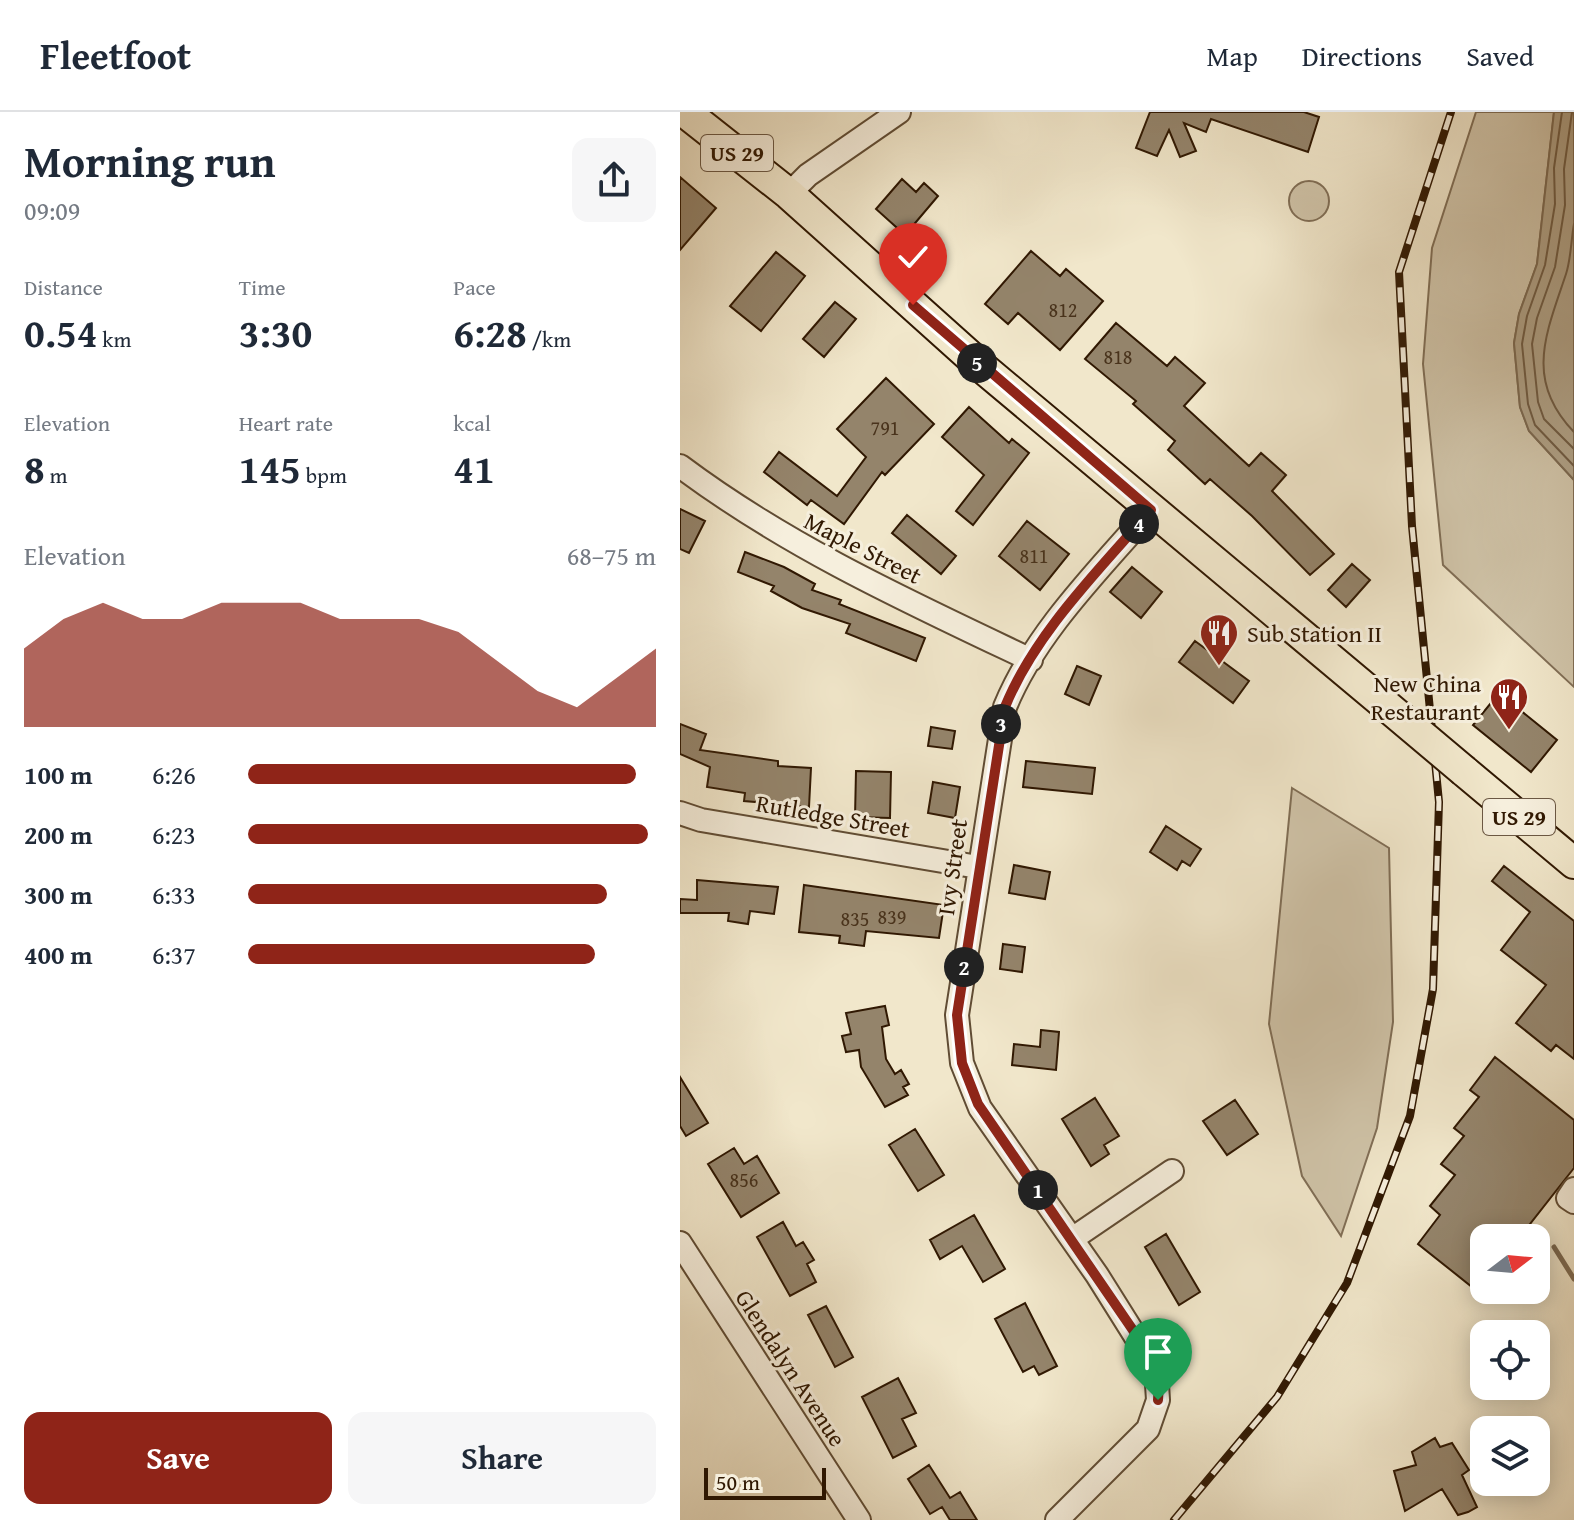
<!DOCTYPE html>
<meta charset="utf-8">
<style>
:root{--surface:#fff;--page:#f6f6f7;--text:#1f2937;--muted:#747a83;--line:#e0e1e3;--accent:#8f2418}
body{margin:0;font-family:"Gentium Book Plus",serif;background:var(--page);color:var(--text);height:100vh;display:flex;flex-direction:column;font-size:30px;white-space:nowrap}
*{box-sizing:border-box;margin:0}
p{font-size:26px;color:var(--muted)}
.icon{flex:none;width:44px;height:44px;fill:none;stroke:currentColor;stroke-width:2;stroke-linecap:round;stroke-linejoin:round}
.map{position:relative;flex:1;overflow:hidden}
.sheet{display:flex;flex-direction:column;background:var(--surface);width:680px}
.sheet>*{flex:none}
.needle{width:52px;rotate:74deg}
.buttons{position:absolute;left:790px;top:1112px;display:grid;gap:16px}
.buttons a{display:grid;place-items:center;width:80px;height:80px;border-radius:16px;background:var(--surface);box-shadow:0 4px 20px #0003;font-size:40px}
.scale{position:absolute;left:24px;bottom:20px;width:122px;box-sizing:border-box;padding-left:8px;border:4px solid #301802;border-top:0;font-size:22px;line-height:28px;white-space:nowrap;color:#301802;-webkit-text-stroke:6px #f6efdd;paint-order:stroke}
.pin{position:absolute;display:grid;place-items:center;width:68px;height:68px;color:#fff;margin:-82px -34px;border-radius:50% 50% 50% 0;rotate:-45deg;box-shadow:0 0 8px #0007}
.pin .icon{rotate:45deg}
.km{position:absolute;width:40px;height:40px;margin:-20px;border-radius:50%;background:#222;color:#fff;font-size:22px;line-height:40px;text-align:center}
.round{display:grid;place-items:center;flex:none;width:84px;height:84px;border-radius:16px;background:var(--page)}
.headline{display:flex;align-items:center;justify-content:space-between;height:136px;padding:0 24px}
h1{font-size:44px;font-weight:700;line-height:60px}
.figures{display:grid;grid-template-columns:repeat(3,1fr);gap:12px;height:136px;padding:8px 24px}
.figures div{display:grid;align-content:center}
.figures b{font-size:40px;font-weight:700}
.figures small{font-size:22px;font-weight:400}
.figures p{font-size:22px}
.chart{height:224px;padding:16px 24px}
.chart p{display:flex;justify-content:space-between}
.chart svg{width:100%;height:144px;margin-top:8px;fill:var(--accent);opacity:.7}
.action{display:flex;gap:16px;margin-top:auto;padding:16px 24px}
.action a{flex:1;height:92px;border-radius:16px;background:var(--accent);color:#fff;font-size:32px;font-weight:700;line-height:92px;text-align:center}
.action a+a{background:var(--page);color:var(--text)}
ul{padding:0 24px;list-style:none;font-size:26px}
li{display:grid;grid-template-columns:128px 96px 1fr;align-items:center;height:60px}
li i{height:20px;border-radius:10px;background:var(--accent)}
header{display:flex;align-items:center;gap:48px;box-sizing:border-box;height:112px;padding:0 40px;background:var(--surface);border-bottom:2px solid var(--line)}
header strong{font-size:38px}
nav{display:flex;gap:44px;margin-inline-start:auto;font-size:28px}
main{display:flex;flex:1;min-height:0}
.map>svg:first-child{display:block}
.green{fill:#d0c4a9;stroke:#806e56;stroke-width:2}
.water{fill:#afa187;stroke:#7c6a52;stroke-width:2}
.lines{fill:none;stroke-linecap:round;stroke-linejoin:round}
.shore{stroke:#705c44;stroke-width:2}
.stream{stroke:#7c6a52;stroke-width:5}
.building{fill:#94846b;stroke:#301802;stroke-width:2}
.minor-casing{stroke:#604c34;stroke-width:26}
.major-casing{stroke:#301802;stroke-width:34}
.minor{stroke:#f6efdd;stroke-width:22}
.major{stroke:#f1e7cb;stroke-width:30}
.rail-casing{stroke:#301802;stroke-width:8}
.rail{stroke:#f6efdd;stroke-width:5;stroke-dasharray:15;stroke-linecap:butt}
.major-bridge-casing{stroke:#301802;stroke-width:34;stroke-linecap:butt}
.major-bridge{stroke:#f1e7cb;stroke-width:30}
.route-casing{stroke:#fff;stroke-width:16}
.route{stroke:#8f2418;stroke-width:10}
.labels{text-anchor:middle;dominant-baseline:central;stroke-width:6;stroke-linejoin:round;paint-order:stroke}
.number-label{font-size:20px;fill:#49331c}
.shield{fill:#f6efdd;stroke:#6b5844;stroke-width:2}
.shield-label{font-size:22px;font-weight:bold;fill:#301802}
.street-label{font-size:24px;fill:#301802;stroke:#f6efdd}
.poi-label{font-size:24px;fill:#301802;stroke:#f6efdd;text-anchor:start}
</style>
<header>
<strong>Fleetfoot</strong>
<nav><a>Map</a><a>Directions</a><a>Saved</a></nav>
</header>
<main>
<section class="sheet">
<div class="headline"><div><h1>Morning run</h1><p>09:09</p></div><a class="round"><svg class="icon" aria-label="share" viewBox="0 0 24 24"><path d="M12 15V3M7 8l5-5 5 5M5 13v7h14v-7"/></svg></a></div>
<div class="figures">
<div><p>Distance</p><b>0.54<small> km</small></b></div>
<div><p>Time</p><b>3:30</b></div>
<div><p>Pace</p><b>6:28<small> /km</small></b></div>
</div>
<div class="figures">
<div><p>Elevation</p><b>8<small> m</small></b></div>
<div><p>Heart rate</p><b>145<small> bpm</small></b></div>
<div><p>kcal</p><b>41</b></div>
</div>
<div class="chart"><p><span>Elevation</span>68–75 m</p>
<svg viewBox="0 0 160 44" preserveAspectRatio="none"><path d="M0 44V20L10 11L20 6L30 11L40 11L50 6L60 6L70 6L80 11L90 11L100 11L110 15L120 24L130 33L140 38L150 29L160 20V44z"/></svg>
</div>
<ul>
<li><b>100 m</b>6:26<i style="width:95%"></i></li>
<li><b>200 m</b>6:23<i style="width:98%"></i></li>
<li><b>300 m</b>6:33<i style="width:88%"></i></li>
<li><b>400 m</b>6:37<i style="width:85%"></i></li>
</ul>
<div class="action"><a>Save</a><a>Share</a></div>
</section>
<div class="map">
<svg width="894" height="1408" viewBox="0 0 894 1408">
<rect width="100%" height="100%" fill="#f1e7cb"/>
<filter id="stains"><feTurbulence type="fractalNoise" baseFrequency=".0025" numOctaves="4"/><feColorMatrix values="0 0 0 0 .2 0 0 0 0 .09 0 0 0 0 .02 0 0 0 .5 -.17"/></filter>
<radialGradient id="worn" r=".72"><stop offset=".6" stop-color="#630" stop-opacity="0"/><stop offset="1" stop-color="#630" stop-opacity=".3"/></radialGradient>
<path class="green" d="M796,0H874L857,152L839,202L834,231L840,295L849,319L894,368V575L763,453L743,252L752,136Z
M609 89a20 20 0 1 1 40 0a20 20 0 1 1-40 0Z
M612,676L709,736L713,910L697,1016L661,1124L622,1064L589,912Z"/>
<path class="water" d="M874,0H894V368L849,319L840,295L834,231L839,202L857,152Z"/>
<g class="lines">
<path class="shore" d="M882,0L874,56L875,92L865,153L847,204L842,232L848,292L855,313L894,354
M892,0L884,57L885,93L875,155L857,206L852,232L858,290L864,307L894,337
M894,112C891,128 891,147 886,162C866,222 844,268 894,320"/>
<path class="stream" d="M874,1135L894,1167"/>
</g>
<path class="building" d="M470,0H624L639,5L628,40L531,7L526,20L504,11L516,39L500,45L489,18L477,44L456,36Z
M0,65L36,96L0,138Z
M222,67L236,80L244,71L258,84L225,123L196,97Z
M351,139L380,164L386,157L423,189L380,238L338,201L328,212L305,192Z
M96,140L125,164L81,219L50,194Z
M155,190L176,207L144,245L123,227Z
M436,211L487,254L495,245L525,271L504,294L569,354L581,341L606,363L592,379L654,442L630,463L572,404L530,367L525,372L488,338L495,329L453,292L456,289L405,247Z
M206,266L254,312L205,363L202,360L164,412L131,388L127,393L84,360L99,340L157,384L186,345L157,317Z
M289,295L329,331L332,327L349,341L293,413L276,399L304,363L262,325Z
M0,397L25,409L9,441L0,437Z
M227,403L276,444L261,462L212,421Z
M347,409L389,442L360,478L319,444Z
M65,440L104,455L135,472L132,478L161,488L159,492L245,526L236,549L166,521L170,512L122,496L91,479L94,474L58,460Z
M672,452L690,468L666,495L648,478Z
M452,455L482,480L461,506L430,480Z
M515,529L569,569L553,591L499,550Z
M397,554L421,564L409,593L385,582Z
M819,581L877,628L851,660L793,613Z
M0,612L26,622L20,638L98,649V654L131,656L129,695L64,689L65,681L27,675L30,655L0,642Z
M251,615L275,619L272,637L248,634Z
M346,649L415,656L412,682L343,675Z
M176,659L211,660L210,706L175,705Z
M253,670L280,675L275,706L248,701Z
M486,714L521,737L510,754L502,749L497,758L470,740Z
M334,753L370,760L365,787L329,781Z
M824,754L894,809V947L876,933L871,939L836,911L866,873L821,838L850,800L812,769Z
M17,768L98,775L94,802L70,799L68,812L48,809L49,801H0V787L17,788Z
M124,773L264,793L259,826L186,819L184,834L159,831L160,824L119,820Z
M323,832L345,835L342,860L320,857Z
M205,894L209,913L202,915L206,947L215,962L221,958L229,972L223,975L228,983L205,995L181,955L179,938L166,940L162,924L171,922L166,901Z
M361,918L379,920L376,958L332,953L334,932L360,935Z
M815,945L894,1008V1056L839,1126H804V1170L797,1179L738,1132L760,1103L750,1094L775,1063L761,1052L784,1024L774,1016L799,985L790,978Z
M0,965L28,1011L6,1024L0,1014Z
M415,986L439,1024L424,1033L429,1042L411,1054L382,1007Z
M555,988L578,1022L547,1043L523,1009Z
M235,1017L264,1063L238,1079L209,1033Z
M54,1036L64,1052L77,1044L99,1081L61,1105L28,1052Z
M294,1103L325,1157L303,1170L282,1134L260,1147L250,1128Z
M103,1110L116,1134L123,1130L134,1148L127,1152L136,1170L110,1184L77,1125Z
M486,1122L520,1180L499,1193L465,1135Z
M345,1191L377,1254L359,1263L354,1254L343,1260L315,1207Z
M146,1194L173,1245L155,1255L128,1203Z
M218,1266L236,1301L222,1307L236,1334L213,1346L182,1285Z
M755,1326L760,1335L772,1331L789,1358L782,1363L797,1395L788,1400L778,1403L762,1377L725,1399L714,1359L736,1353L732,1340Z
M249,1353L270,1386L280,1380L297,1408H270L262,1395L250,1402L228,1367Z"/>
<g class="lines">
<defs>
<path id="minor" d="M109,82L128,63L219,0
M0,354C108,435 229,490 351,548
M0,701L21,708L298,755
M894,1077L888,1086L894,1090
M392,1127L492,1059
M0,1131L179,1408
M377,1408L468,1317L478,1288L476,1257L417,1163L300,996L282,951L277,903L325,595C355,521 419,458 471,398"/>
<path id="major" d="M5,0L109,82L303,256L702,590
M784,659L894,751"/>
</defs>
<use href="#minor" class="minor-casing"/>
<use href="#major" class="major-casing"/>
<use href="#minor" class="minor"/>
<use href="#major" class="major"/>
<defs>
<path id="rail" d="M494,1408L597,1285L667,1171L730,1004L753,877L759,690L732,414L719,160L771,0"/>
</defs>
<use href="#rail" class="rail-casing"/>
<use href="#rail" class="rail"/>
<defs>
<path id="major-bridge" d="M702,590L784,659"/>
</defs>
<use href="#major-bridge" class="major-bridge-casing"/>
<use href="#major-bridge" class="major-bridge"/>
</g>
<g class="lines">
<defs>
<path id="route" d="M233,193L471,398C419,458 355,521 325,595L277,903L282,951L298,992L470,1243L479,1272L478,1288"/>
</defs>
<use href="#route" class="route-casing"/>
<use href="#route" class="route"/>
</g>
<defs>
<symbol id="restaurant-pin" viewBox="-11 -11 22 30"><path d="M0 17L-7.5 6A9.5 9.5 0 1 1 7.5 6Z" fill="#8f2418" stroke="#f6efdd"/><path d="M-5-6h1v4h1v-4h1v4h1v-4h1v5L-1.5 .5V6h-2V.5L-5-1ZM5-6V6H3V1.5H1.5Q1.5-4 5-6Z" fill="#fff"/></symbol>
</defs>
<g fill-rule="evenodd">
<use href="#restaurant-pin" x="517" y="499" width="44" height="60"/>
<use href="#restaurant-pin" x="807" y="563" width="44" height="60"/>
</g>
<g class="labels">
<g class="number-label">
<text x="383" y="197">812</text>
<text x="438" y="244">818</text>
<text x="205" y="315">791</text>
<text x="354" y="443">811</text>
<text x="212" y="804">839</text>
<text x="175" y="806">835</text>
<text x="64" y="1067">856</text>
</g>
<g class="shield">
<rect x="21" y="23" width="72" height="36" rx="6"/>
<rect x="803" y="687" width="72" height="36" rx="6"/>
</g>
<g class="shield-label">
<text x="57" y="41">US 29</text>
<text x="839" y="705">US 29</text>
</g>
<g class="street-label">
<text transform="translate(183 436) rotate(27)">Maple Street</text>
<text transform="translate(153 704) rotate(10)">Rutledge Street</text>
<text transform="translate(272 755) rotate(-82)">Ivy Street</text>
<text transform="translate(111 1256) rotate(57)">Glendalyn Avenue</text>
</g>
<g class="poi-label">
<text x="567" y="521">Sub Station II</text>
<text x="801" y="571" text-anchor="end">New China<tspan x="801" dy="28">Restaurant</tspan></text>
</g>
</g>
<rect width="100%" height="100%" filter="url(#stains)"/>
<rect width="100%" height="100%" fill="url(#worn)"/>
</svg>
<div class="buttons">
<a><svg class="needle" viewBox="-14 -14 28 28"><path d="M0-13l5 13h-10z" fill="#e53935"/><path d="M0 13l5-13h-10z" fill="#747a83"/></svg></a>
<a><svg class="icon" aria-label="locate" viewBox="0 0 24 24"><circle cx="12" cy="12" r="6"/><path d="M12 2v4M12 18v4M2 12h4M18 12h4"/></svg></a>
<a><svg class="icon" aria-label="layers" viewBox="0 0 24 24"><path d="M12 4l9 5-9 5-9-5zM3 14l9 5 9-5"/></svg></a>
</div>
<div class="scale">50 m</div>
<div class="pin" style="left:478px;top:1288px;background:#1e9e55"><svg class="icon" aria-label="arrive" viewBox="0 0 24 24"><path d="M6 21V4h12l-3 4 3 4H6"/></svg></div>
<div class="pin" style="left:233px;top:193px;background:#d93025"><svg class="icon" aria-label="check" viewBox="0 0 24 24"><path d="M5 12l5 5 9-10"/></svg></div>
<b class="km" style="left:358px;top:1078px">1</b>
<b class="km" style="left:284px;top:855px">2</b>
<b class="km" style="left:321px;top:612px">3</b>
<b class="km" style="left:459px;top:412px">4</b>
<b class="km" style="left:297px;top:251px">5</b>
</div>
</main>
